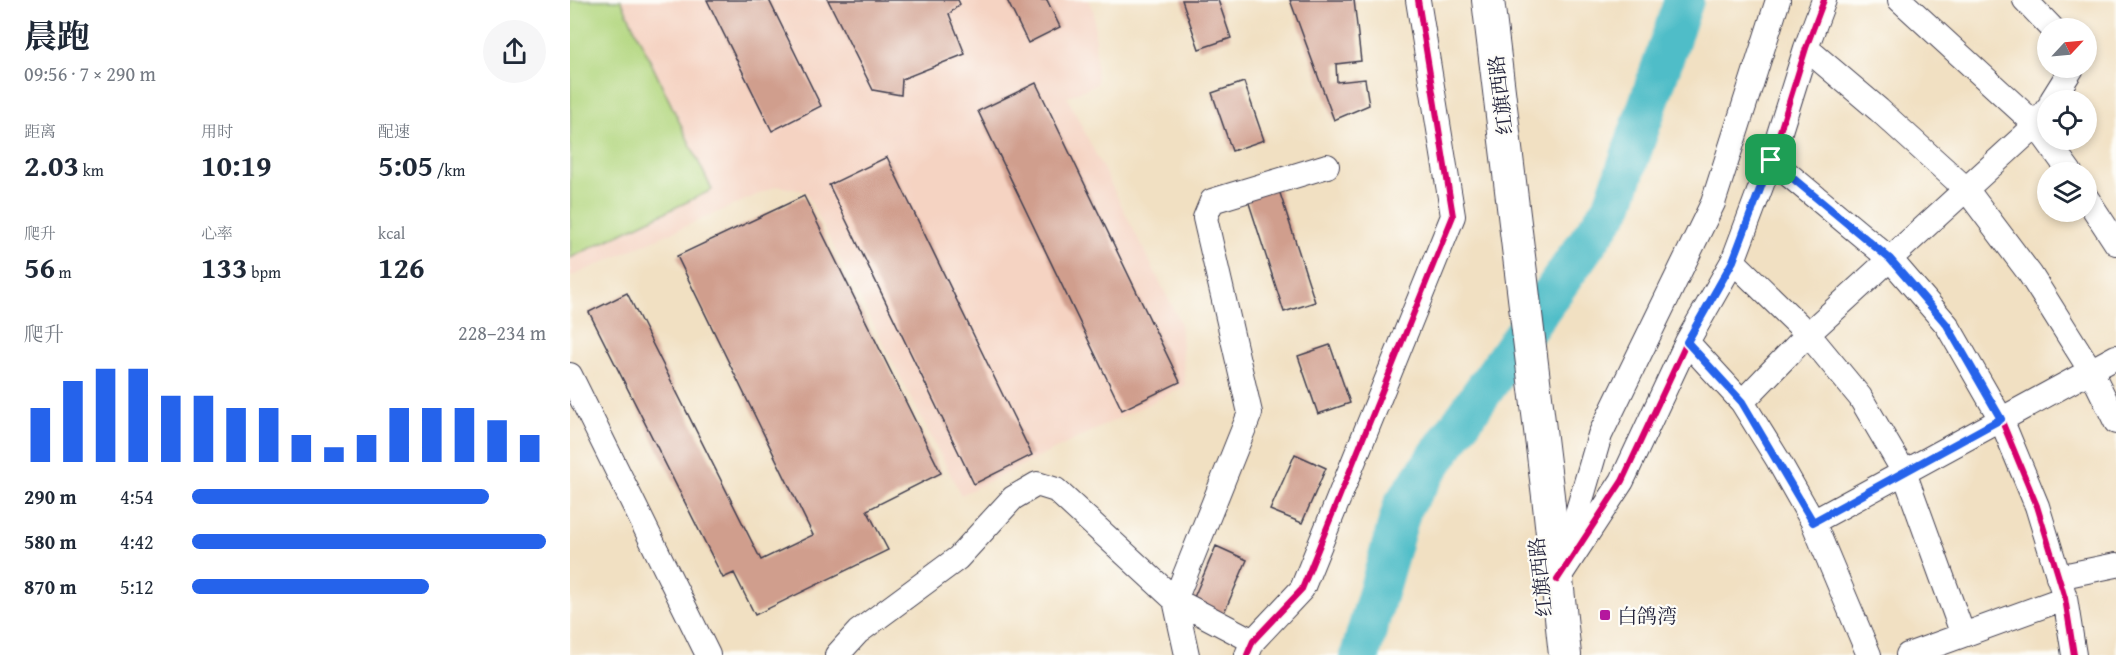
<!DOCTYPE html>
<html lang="zh">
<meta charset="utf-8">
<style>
:root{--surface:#fff;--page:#f6f6f7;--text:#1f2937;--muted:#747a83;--accent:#2563eb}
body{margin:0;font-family:"Gentium Book Plus","Noto Serif SC",serif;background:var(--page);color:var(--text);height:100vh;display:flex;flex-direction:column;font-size:22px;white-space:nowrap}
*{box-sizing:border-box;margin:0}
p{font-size:20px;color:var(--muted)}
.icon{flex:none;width:33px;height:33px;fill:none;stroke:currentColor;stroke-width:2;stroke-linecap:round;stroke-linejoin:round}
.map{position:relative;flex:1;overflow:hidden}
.drawer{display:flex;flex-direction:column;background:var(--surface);width:570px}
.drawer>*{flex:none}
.needle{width:39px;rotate:64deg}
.tools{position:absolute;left:1467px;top:18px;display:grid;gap:12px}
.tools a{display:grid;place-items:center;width:60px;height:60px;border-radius:50%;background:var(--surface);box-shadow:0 3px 9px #0003;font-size:30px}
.pin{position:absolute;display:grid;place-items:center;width:51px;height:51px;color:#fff;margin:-26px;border-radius:12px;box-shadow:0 3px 9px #0006}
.round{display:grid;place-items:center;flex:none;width:63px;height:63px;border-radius:32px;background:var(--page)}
.headline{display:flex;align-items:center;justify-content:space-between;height:102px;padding:0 24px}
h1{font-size:33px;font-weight:700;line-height:45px}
.metrics{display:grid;grid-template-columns:repeat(3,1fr);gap:9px;height:102px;padding:6px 24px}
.metrics div{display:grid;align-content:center}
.metrics b{font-size:30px;font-weight:700}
.metrics small{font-size:16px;font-weight:400}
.metrics p{font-size:16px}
.chart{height:168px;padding:12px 24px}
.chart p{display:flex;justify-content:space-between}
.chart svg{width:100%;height:108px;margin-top:6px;stroke:var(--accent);stroke-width:6}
ul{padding:0 24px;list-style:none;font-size:20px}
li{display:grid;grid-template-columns:96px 72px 1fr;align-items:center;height:45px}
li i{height:15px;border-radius:8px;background:var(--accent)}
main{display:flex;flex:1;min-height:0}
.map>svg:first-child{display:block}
.built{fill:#f5d3c2}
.green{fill:#b3d780;stroke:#6a7c5e;stroke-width:1.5}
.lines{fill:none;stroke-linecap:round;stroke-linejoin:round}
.river{stroke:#4fbdc8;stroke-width:40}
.building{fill:#d09e8d}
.minor-casing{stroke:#413e4f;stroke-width:26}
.major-casing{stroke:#413e4f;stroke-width:34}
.minor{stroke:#fff;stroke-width:24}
.major{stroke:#fff;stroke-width:32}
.cycleway-casing{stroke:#fdfcf7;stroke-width:10}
.cycleway{stroke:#d6006c;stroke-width:6}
.route-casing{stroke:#fff;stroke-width:12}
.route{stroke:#2563eb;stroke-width:8}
.poi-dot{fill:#b5179e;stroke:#fdfcf7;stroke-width:2}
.labels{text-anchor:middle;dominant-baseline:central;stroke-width:4.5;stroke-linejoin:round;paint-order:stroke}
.street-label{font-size:20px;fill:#22223b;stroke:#fdfcf7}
.poi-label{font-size:20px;fill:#22223b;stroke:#fdfcf7;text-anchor:start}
</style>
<main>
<section class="drawer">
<div class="headline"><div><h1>晨跑</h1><p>09:56 · 7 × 290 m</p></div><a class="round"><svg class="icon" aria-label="share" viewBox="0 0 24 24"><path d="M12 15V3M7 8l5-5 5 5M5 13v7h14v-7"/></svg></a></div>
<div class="metrics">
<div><p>距离</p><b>2.03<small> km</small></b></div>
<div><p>用时</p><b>10:19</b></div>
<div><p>配速</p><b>5:05<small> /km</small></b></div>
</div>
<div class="metrics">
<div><p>爬升</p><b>56<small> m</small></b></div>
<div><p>心率</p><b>133<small> bpm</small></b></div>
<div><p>kcal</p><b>126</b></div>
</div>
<div class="chart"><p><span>爬升</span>228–234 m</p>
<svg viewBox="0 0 160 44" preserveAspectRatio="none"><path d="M5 44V22M15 44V11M25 44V6M35 44V6M45 44V17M55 44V17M65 44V22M75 44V22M85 44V33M95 44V38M105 44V33M115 44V22M125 44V22M135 44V22M145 44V27M155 44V33"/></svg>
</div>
<ul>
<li><b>290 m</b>4:54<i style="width:84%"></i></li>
<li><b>580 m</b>4:42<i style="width:100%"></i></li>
<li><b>870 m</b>5:12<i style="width:67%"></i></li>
</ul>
</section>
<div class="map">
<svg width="1546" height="655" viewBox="0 0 1546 655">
<rect width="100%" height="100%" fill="#fdfcf7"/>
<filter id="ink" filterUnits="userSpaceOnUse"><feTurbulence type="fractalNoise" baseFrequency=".0167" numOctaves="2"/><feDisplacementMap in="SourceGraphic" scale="12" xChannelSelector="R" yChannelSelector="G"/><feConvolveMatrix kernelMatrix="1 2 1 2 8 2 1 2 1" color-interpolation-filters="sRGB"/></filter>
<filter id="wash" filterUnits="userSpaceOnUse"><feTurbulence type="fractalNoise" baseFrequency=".008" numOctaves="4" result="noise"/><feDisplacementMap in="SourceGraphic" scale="24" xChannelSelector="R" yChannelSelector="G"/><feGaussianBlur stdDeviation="1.35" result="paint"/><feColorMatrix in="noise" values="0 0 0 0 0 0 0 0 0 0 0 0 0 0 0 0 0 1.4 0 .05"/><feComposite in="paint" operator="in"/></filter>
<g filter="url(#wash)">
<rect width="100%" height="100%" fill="#f1e0c2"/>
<path class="built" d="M0,0H518L524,12L527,84L497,97L610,322L615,386L391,495L235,191L207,186L0,277Z"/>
<path class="green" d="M0,0H51L142,190L0,258Z"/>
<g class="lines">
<path class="river" d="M790,655L833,505L1043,206L1114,0"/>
</g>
<g id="blocks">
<path class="building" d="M137,0H199L251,106L202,131Z
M258,0H388L390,4L379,14L395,54L332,79L331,95L303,90Z
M437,0H477L490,27L458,43Z
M612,0H648L661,38L629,49Z
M720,0H784L791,61L766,64L767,82L795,79L799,105L764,120Z
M674,82L694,140L662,151L642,93Z
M466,83L610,382L552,410L408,111Z
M317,157L462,455L404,484L259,185Z
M708,187L745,302L714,312L677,197Z
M234,196L371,473L297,510L318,550L185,615L164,573L153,578L19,312L57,293L191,560L243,535L107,256Z
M760,345L780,403L748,414L728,356Z
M725,454L756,468L732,523L700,510Z
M646,546L677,560L653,615L622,602Z"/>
</g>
</g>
<g filter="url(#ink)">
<use href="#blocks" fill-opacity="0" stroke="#413e4f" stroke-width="1.5"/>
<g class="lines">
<defs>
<path id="minor" d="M1330,0L1466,125L1500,172
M1455,0L1482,28
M1236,48L1309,110L1396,189L1460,274L1521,371L1546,422
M1482,100L1502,68
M1201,160L1320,259L1377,325L1431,419L1467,506L1495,598L1504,655
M1516,197L1546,243
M1163,261L1238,334L1290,397L1334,472L1393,635
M1117,342L1172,402L1208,460L1243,522L1299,655
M0,375L138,655
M1172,402L1238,334L1466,125L1478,108
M1243,522L1546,357
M994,558L1030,435L1143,203L1208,0
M1488,577L1546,565
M987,580L1052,481L1117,342L1163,261L1201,160L1236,48L1254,0
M267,655L288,632L388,558L443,498L467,484L486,490L605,600L683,641
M617,655L605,600L680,413L635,218L642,201L757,166
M677,655L683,641L732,589L883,216L848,0
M1338,655L1495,598"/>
<path id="major" d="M918,0L978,496L995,655"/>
</defs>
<use href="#minor" class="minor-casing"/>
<use href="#major" class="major-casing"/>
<use href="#minor" class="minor"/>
<use href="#major" class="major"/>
<defs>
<path id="cycleway" d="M1201,160L1320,259L1377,325L1431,419L1467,506L1495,598L1504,655
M987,580L1052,481L1117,342L1163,261L1201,160L1236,48L1254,0
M677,655L683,641L732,589L883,216L848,0"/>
</defs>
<use href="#cycleway" class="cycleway-casing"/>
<use href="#cycleway" class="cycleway"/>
</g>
</g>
<g class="lines" filter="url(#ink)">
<defs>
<path id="route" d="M1201,160L1320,259L1377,325L1431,419L1243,522L1172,402L1117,342L1163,261Z"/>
</defs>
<use href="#route" class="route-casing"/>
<use href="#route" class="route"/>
</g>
<rect class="poi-dot" x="1029" y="609" width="12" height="12" rx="3"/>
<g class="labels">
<g class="street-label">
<text transform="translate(930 95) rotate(-97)">红旗西路</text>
<text transform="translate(970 577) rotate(-96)">红旗西路</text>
</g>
<g class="poi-label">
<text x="1047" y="615">白鸽湾</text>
</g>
</g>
</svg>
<div class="tools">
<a><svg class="needle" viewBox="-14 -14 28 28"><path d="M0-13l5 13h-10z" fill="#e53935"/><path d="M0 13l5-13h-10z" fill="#747a83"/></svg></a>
<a><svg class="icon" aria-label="locate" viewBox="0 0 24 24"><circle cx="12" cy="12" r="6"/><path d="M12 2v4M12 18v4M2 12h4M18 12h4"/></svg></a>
<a><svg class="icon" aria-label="layers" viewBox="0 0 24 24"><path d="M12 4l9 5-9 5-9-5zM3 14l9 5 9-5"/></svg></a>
</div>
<div class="pin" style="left:1201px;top:160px;background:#1e9e55"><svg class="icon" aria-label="arrive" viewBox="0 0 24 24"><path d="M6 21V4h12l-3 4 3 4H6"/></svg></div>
</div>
</main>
